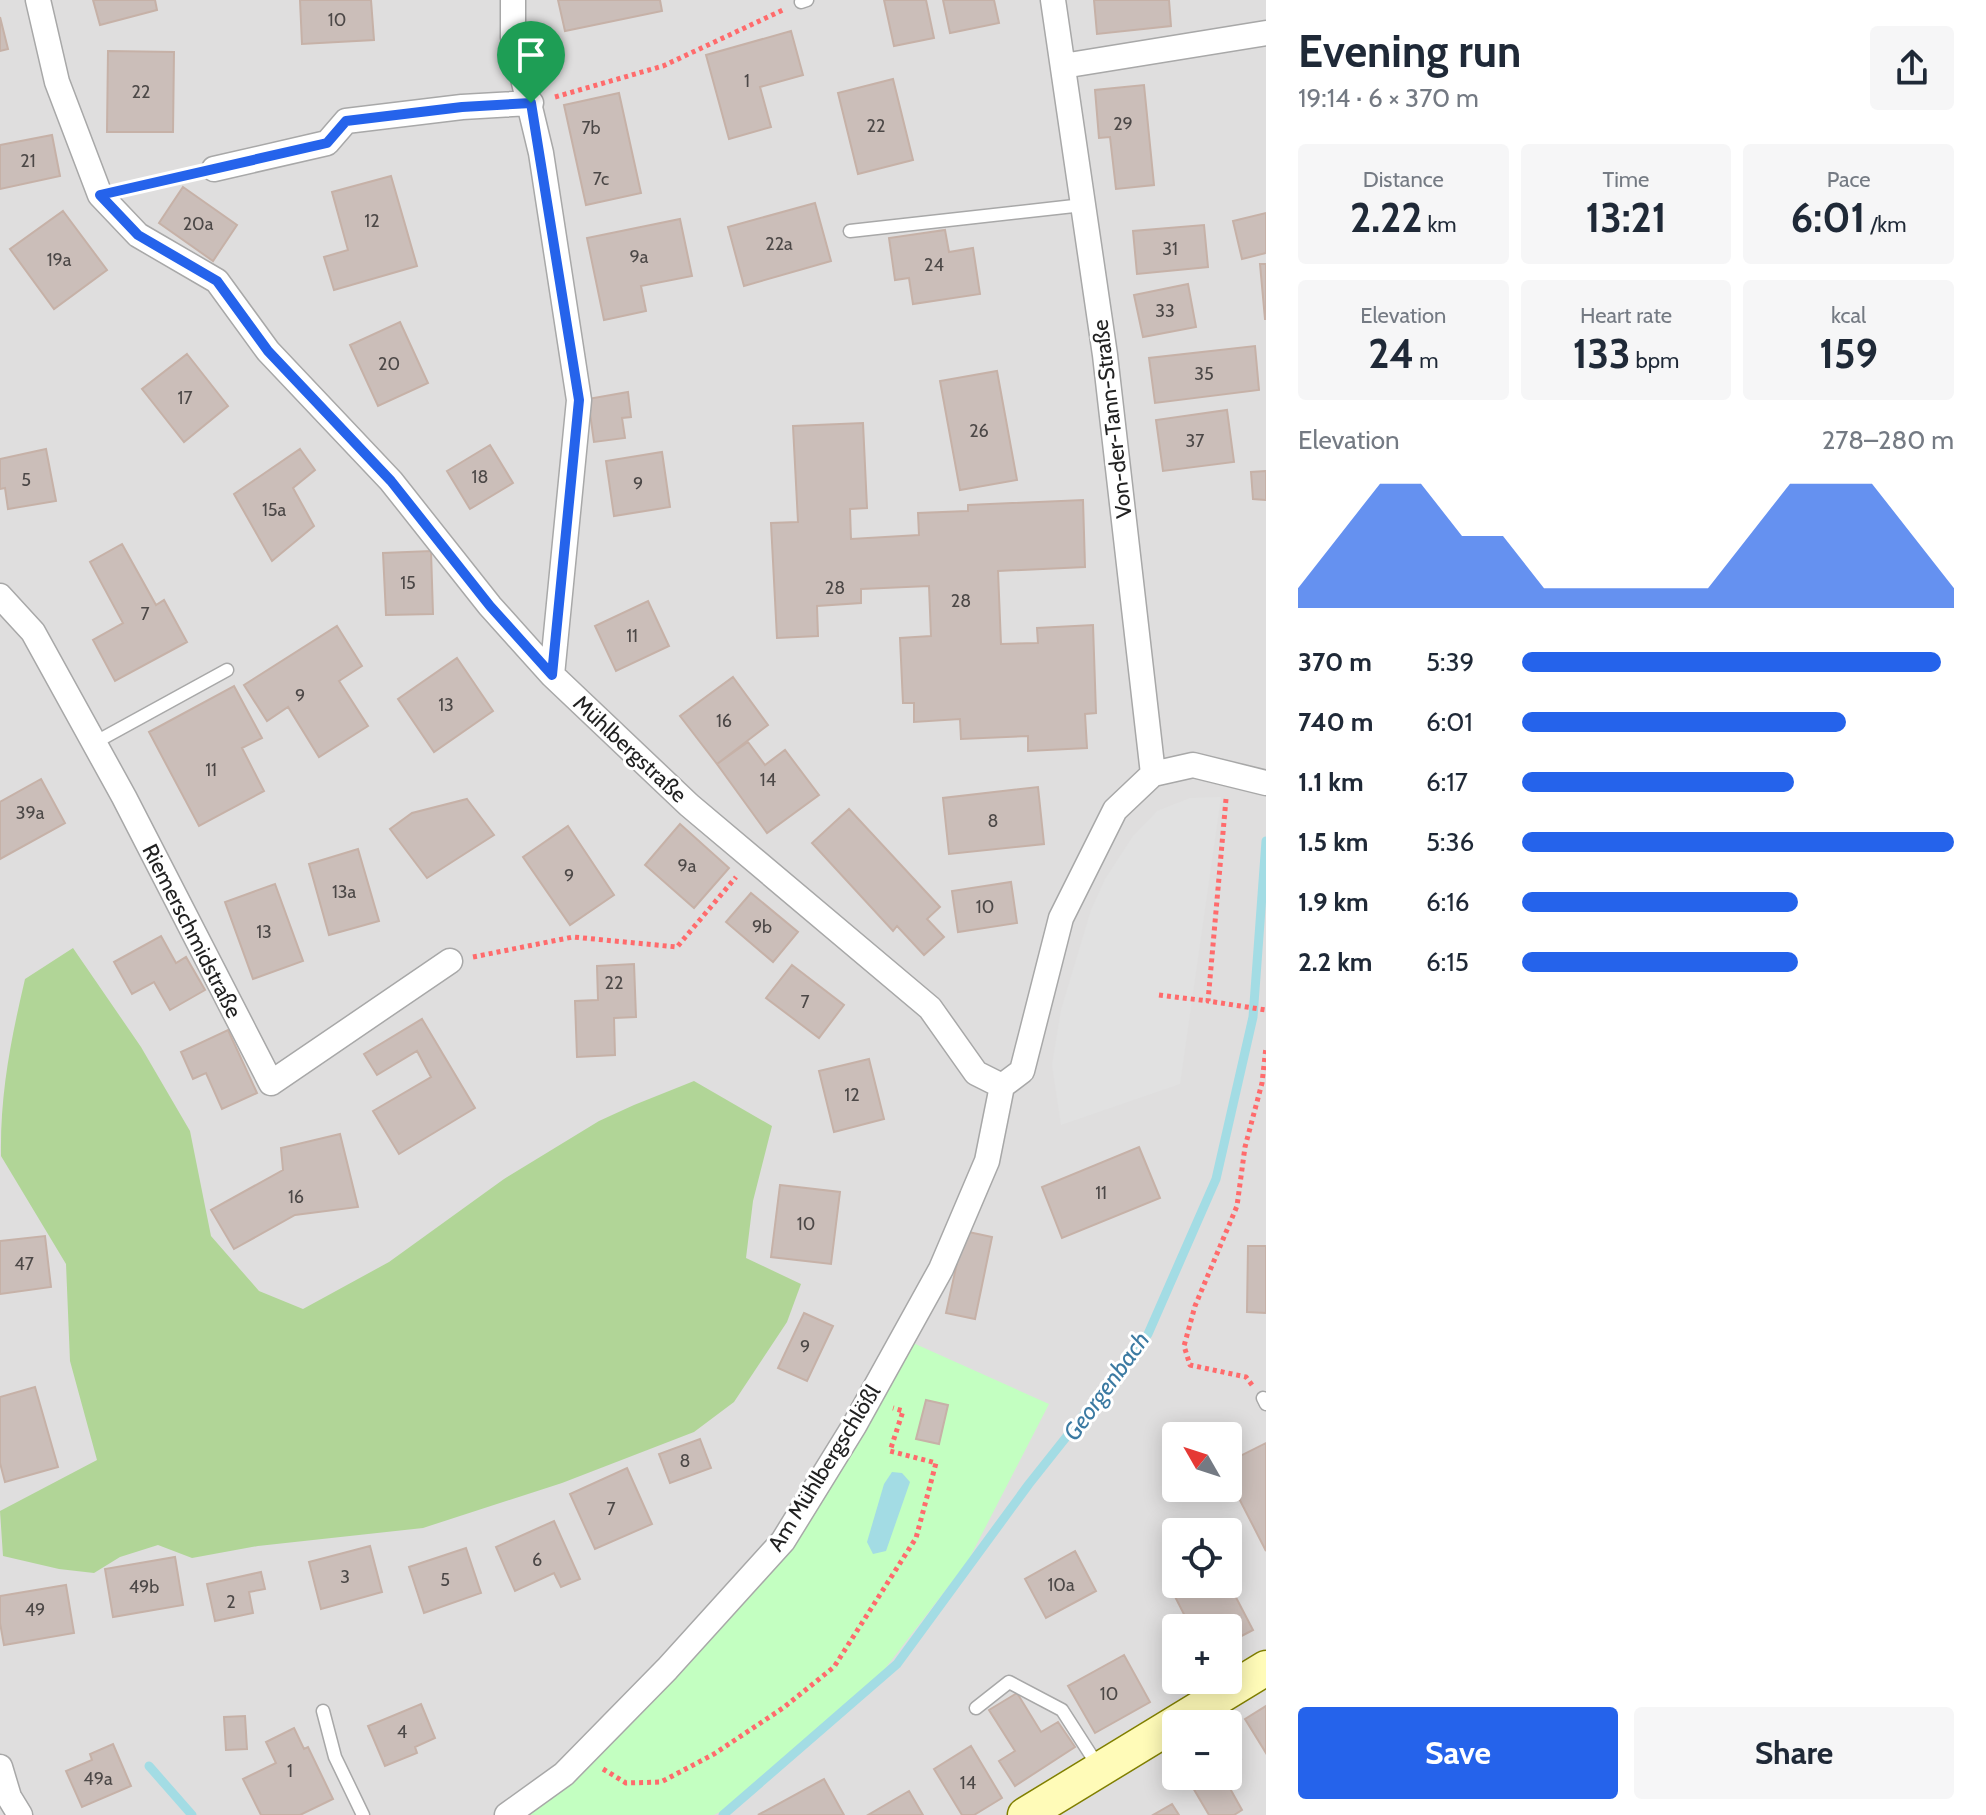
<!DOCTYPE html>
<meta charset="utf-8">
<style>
:root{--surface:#fff;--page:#f6f6f7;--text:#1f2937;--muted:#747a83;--accent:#2563eb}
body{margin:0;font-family:Cabin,sans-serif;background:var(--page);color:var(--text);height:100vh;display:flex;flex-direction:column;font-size:30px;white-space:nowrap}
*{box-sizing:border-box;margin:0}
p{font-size:26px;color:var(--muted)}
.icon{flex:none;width:44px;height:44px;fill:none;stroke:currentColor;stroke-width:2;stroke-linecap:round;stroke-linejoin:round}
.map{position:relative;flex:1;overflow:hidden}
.drawer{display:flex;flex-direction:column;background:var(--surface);width:720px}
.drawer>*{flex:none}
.needle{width:52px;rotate:309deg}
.controls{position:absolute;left:1162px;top:1422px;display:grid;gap:16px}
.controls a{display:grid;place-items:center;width:80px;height:80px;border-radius:8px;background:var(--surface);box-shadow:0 4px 20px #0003;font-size:40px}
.pin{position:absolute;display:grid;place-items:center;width:68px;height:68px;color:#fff;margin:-82px -34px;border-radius:50% 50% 50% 0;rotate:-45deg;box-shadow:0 0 8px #0007}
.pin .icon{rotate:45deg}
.round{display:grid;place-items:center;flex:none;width:84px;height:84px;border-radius:8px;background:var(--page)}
.headline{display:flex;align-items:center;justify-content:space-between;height:136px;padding:0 32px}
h1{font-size:44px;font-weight:700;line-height:60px}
.metrics{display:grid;grid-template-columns:repeat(3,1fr);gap:12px;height:136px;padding:8px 32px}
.metrics div{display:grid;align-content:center;border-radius:8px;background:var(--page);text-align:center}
.metrics b{font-size:40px;font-weight:700}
.metrics small{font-size:22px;font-weight:400}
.metrics p{font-size:22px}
.chart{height:224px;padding:16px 32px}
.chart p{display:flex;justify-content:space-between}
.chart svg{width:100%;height:144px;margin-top:8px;fill:var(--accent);opacity:.7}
.primary-button{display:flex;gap:16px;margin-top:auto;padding:16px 32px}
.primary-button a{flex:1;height:92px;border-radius:8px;background:var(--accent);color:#fff;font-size:32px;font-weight:700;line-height:92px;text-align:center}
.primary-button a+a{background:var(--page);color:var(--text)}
ul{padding:0 32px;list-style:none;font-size:26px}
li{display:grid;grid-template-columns:128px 96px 1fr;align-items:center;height:60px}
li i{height:20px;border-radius:10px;background:var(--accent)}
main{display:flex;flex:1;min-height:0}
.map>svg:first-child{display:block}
.residential{fill:#dfdede;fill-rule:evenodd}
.forest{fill:#b1d597}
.park{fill:#c3ffc1}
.parking{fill:#e1e1e1}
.water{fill:#a3dce4}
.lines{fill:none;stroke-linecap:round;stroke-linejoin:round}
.stream{stroke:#a3dce4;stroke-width:9}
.building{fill:#cbbeb9;stroke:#c6b1a7;stroke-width:2}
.lane-casing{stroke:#a8a8a8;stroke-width:15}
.street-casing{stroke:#a8a8a8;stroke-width:27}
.secondary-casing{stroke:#807f00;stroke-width:37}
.path{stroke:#ff6b6c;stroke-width:5;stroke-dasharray:4 4;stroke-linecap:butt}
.lane{stroke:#fff;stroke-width:12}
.street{stroke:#fff;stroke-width:24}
.secondary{stroke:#fffbb8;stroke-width:34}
.route-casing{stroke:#fff;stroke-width:16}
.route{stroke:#2563eb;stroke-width:10}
.labels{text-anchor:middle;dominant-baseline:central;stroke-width:6;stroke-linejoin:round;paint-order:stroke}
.number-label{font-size:18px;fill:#4c4847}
.street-label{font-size:22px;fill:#212121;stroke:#fff}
.water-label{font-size:24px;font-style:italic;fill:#3b7aa2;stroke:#fff}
</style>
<main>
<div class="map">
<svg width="1266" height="1815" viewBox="0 0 1266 1815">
<rect width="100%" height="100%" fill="#f2ede7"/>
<path class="residential" d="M0,0H1266V1649L1228,1675V1628H1176V1680H1221L1028,1815H0ZM1176,1436H1228V1488H1176ZM1176,1532H1228V1584H1176Z
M1266,1676V1815H1057L1176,1736V1776H1228V1724H1194Z"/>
<path class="forest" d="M73,948L141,1047L190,1131L211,1236L259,1291L303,1309L389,1262L504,1179L599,1121L634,1105L694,1081L772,1126L753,1201L746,1258L801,1284L787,1322L734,1402L694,1432L562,1483L423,1528L258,1546L192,1558L158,1545L120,1557L94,1573L59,1569L3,1556L0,1511L97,1460L70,1361L66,1264L1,1156C0,1093 11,1039 25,979Z"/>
<path class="park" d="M902,1338L1049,1404L968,1561L867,1692L742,1800L714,1815H507L783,1541Z"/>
<path class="parking" d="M1221,797L1180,1084L1061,1125L1052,1065L1061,1010L1091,910L1105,879L1133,836L1157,811L1190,798Z"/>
<path class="water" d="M892,1472L902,1473L910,1482L886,1551L873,1554L867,1542L884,1484Z"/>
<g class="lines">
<path class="stream" d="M149,1766L192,1815
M723,1815L897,1664L1029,1484L1148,1334L1216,1179L1253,1017L1266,841"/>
</g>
<path class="building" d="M93,0H155L157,10L100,25Z
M300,0H371L374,40L302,44Z
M558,0H660L662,11L565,31Z
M884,0H926L934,38L894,46Z
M943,0H994L999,23L950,33Z
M1094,0H1169L1171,26L1097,34Z
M0,17L8,49L0,51Z
M791,31L803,75L760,87L771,127L729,139L706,55Z
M108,51L174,52L173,132H107Z
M893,79L913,160L858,174L838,93Z
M1144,85L1154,185L1116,189L1110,137L1099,138L1095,90Z
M619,93L641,193L586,205L564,105Z
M52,135L60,176L0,189V145Z
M391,176L417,266L334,290L324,257L348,250L332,192Z
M183,187L237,225L213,261L159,223Z
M815,203L831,261L744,286L728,227Z
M63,211L107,270L54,309L10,249Z
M1266,213V253L1242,259L1233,221Z
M680,219L692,276L641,286L646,311L604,320L587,238Z
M1204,225L1208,267L1137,274L1133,231Z
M945,230L949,252L973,248L980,294L913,304L909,278L895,280L889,238Z
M1260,264H1266V319H1265Z
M1188,284L1196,327L1143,337L1134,295Z
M400,322L428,383L378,406L350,345Z
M1255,346L1259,390L1155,403L1149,358Z
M187,354L228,406L184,442L142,389Z
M997,371L1017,480L960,490L940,381Z
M628,392L631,417L622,418L625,438L594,442L588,399Z
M1227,410L1234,462L1163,471L1156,420Z
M863,423L867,508L850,509L851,539L919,535L918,513L968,511V505L1083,500L1085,567L998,571L1001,644L1038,643L1037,628L1093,625L1096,713L1085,714L1087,748L1028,751V736L961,739L960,719L914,722V703H903L900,638L931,636L929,586L861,589V603L817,606L818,636L777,638L771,523L798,522L793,426Z
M490,445L513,483L470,509L447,471Z
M46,449L56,501L8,509L5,488L0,489V459Z
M300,449L315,470L293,488L314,526L272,561L234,494Z
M662,452L670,507L614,516L606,461Z
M1266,471V500L1253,499L1251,472Z
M122,544L156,605L164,600L187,642L115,681L93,640L123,623L90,562Z
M431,551L433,614L386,615L383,553Z
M648,601L669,646L616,671L595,626Z
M337,626L362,666L339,681L368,726L319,757L288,707L267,721L244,685Z
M457,658L493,711L434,752L398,699Z
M733,677L768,725L717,764L680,716Z
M234,686L262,738L242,748L264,791L199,826L149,732Z
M748,742L765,765L785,750L819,795L767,833L717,764Z
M41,779L65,823L0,859V802Z
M1038,787L1044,844L949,854L943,798Z
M467,799L494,835L427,878L390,829L412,813Z
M849,809L940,907L927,919L944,937L924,955L897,926L893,931L812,843Z
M680,824L729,868L694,908L645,865Z
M568,826L614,895L570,925L523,857Z
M358,849L379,921L329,935L309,864Z
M1011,882L1017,923L958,932L952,891Z
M275,884L303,961L253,979L225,902Z
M751,893L798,932L773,962L726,922Z
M161,936L176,963L186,957L205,990L170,1010L154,982L132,994L114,962Z
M634,964L636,1017L614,1018L615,1055L577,1057L575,1001L598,1000L597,966Z
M792,965L844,1005L819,1038L766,998Z
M422,1019L475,1108L399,1154L373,1111L431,1077L417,1051L377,1075L364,1054Z
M228,1030L257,1093L222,1109L206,1073L193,1079L181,1052Z
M869,1059L884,1119L834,1132L819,1071Z
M340,1134L358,1207L295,1215L234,1249L211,1210L283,1170L281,1148Z
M1139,1147L1160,1198L1062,1238L1042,1187Z
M780,1185L840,1192L831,1264L771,1257Z
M964,1231L992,1237L975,1319L946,1313Z
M45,1236L51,1287L0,1294V1241Z
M1248,1246H1266V1313L1247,1312Z
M804,1313L833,1326L807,1381L778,1368Z
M35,1387L58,1467L5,1482L0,1463V1397Z
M926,1400L948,1405L939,1444L916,1439Z
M700,1439L711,1468L670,1483L659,1454Z
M1266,1443V1551L1228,1477V1462Z
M627,1468L652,1524L595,1549L570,1494Z
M554,1521L580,1579L561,1587L554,1573L515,1591L496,1547Z
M370,1546L382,1592L321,1609L309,1562Z
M466,1548L481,1593L424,1613L409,1567Z
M1075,1551L1096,1591L1046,1618L1025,1579Z
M175,1557L183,1605L113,1617L105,1569Z
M261,1572L265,1589L249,1592L253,1613L215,1621L207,1584Z
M1176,1579V1584L1228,1582L1253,1630L1228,1643V1628H1191L1168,1583Z
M66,1585L74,1633L4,1645L0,1623V1596Z
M1124,1655L1150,1702L1095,1733L1068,1686Z
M1017,1693L1041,1732L1058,1722L1075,1747L1015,1786L999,1761L1015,1751L989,1710Z
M421,1704L435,1738L415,1747L417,1753L385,1766L368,1726Z
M1266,1706V1753L1245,1719Z
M245,1716L247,1749L226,1750L224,1717Z
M294,1728L304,1749L308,1747L333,1799L300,1815H261L243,1779L276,1763L266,1742Z
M1229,1737L1241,1759L1228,1767V1738Z
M113,1744L131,1786L82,1807L66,1771L92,1760L90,1754Z
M971,1746L1002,1798L974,1815H962L934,1769Z
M1186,1776H1223L1242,1810L1234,1815H1209Z
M824,1779L844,1815H758Z
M909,1791L923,1815H868Z
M1172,1804L1179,1815H1153Z"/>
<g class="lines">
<defs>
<path id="lane" d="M801,2L807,0
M850,231L1083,205
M94,743L227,670
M1263,1398L1266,1404
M976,1708L1009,1682L1062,1710L1098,1766
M323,1711L335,1757L363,1815"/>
<path id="street" d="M38,0L57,82L100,195L138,235L217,281L268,351L391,481L490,606L552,675L689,805L930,1008L976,1073L1002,1086L1022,1071L1061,918L1115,810L1153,774L1193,765L1266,783
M513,0V37L541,153L579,400L552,675
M1053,0L1105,355L1153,774
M1063,66L1266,33
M214,169L327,143L346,121L462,107L531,103
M0,596L33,632L124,797L271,1083L450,961
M0,1767L9,1797L20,1815
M507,1815L564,1774L667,1669L783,1541L854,1426L941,1269L987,1161L1002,1086"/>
<path id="secondary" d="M1025,1815L1266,1668"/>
</defs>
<use href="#lane" class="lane-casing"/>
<use href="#street" class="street-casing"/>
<use href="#secondary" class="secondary-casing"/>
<path class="path" d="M555,97L663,66L785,9
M129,188L189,175
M1226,799L1208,1001L1266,1010
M473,957L573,937L677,947L736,877
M1159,995L1208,1001
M1252,1385L1246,1377L1190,1365L1184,1346L1195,1306L1237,1206L1245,1147L1262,1083L1266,1047
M603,1769L626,1783L661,1782L714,1754L783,1708L834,1667L916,1538L936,1463L890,1451L903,1411L893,1408"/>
<use href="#lane" class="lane"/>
<use href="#street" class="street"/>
<use href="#secondary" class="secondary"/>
</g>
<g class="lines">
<defs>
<path id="route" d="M531,103L579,400L552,675L490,606L391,481L268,351L217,281L138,235L100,195L327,143L346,121L462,107Z"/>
</defs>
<use href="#route" class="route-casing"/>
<use href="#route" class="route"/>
</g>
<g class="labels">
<g class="number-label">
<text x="337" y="20">10</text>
<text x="747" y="81">1</text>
<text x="141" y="92">22</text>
<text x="1123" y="124">29</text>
<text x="876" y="126">22</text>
<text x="591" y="128">7b</text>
<text x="28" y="161">21</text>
<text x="601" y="179">7c</text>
<text x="372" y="221">12</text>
<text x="198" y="224">20a</text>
<text x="779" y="244">22a</text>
<text x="1170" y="249">31</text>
<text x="639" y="257">9a</text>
<text x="59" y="260">19a</text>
<text x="934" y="265">24</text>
<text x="1165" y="311">33</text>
<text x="389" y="364">20</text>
<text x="1204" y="374">35</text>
<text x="185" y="398">17</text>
<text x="979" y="431">26</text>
<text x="1195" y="441">37</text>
<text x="480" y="477">18</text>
<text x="26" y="480">5</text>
<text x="638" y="484">9</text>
<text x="274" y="510">15a</text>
<text x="408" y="583">15</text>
<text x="835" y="588">28</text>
<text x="961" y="601">28</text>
<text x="145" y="614">7</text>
<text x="632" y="636">11</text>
<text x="300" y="696">9</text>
<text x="446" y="705">13</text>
<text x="724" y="721">16</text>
<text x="211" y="770">11</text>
<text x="768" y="780">14</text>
<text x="30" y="813">39a</text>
<text x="993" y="821">8</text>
<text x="687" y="866">9a</text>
<text x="569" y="876">9</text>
<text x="344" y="892">13a</text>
<text x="985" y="907">10</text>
<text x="762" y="927">9b</text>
<text x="264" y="932">13</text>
<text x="614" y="983">22</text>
<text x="805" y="1002">7</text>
<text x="852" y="1095">12</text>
<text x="1101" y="1193">11</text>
<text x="296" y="1197">16</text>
<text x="806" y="1224">10</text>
<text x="24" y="1264">47</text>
<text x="805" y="1347">9</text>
<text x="685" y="1461">8</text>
<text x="611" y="1509">7</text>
<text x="537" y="1560">6</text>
<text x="345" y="1577">3</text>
<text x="445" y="1580">5</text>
<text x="1061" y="1585">10a</text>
<text x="144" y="1587">49b</text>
<text x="231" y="1602">2</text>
<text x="35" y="1610">49</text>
<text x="1109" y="1694">10</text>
<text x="402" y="1732">4</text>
<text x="290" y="1771">1</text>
<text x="98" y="1779">49a</text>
<text x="968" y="1783">14</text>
</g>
<g class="street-label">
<text transform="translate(1112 419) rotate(-97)">Von-der-Tann-Straße</text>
<text transform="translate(630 749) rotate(43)">Mühlbergstraße</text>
<text transform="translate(192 931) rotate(63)">Riemerschmidstraße</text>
<text transform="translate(824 1468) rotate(-58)">Am Mühlbergschlößl</text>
</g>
<g class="water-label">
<text transform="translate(1106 1386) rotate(-54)">Georgenbach</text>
</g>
</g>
</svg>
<div class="controls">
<a><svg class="needle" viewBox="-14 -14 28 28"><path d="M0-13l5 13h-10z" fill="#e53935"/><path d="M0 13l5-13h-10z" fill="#747a83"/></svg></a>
<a><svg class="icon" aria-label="locate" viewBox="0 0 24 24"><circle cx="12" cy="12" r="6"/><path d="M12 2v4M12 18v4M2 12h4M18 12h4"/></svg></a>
<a>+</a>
<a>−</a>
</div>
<div class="pin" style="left:531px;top:103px;background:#1e9e55"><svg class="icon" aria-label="arrive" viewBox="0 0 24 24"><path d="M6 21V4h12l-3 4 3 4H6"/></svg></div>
</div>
<section class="drawer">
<div class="headline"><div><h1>Evening run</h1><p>19:14 · 6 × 370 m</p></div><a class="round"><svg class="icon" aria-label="share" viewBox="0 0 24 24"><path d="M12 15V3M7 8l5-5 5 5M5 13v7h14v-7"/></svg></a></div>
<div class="metrics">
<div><p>Distance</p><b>2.22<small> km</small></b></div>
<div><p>Time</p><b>13:21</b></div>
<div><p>Pace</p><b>6:01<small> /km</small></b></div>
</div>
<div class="metrics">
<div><p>Elevation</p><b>24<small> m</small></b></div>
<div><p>Heart rate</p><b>133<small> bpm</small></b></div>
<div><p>kcal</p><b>159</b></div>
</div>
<div class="chart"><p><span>Elevation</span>278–280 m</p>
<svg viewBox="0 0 160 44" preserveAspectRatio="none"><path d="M0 44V38L10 22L20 6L30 6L40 22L50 22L60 38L70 38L80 38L90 38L100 38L110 22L120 6L130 6L140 6L150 22L160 38V44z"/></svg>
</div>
<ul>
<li><b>370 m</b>5:39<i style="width:97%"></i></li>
<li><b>740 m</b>6:01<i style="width:75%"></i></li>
<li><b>1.1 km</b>6:17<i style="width:63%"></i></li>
<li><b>1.5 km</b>5:36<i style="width:100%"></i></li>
<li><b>1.9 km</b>6:16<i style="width:64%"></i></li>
<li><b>2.2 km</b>6:15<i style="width:64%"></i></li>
</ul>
<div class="primary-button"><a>Save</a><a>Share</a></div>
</section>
</main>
